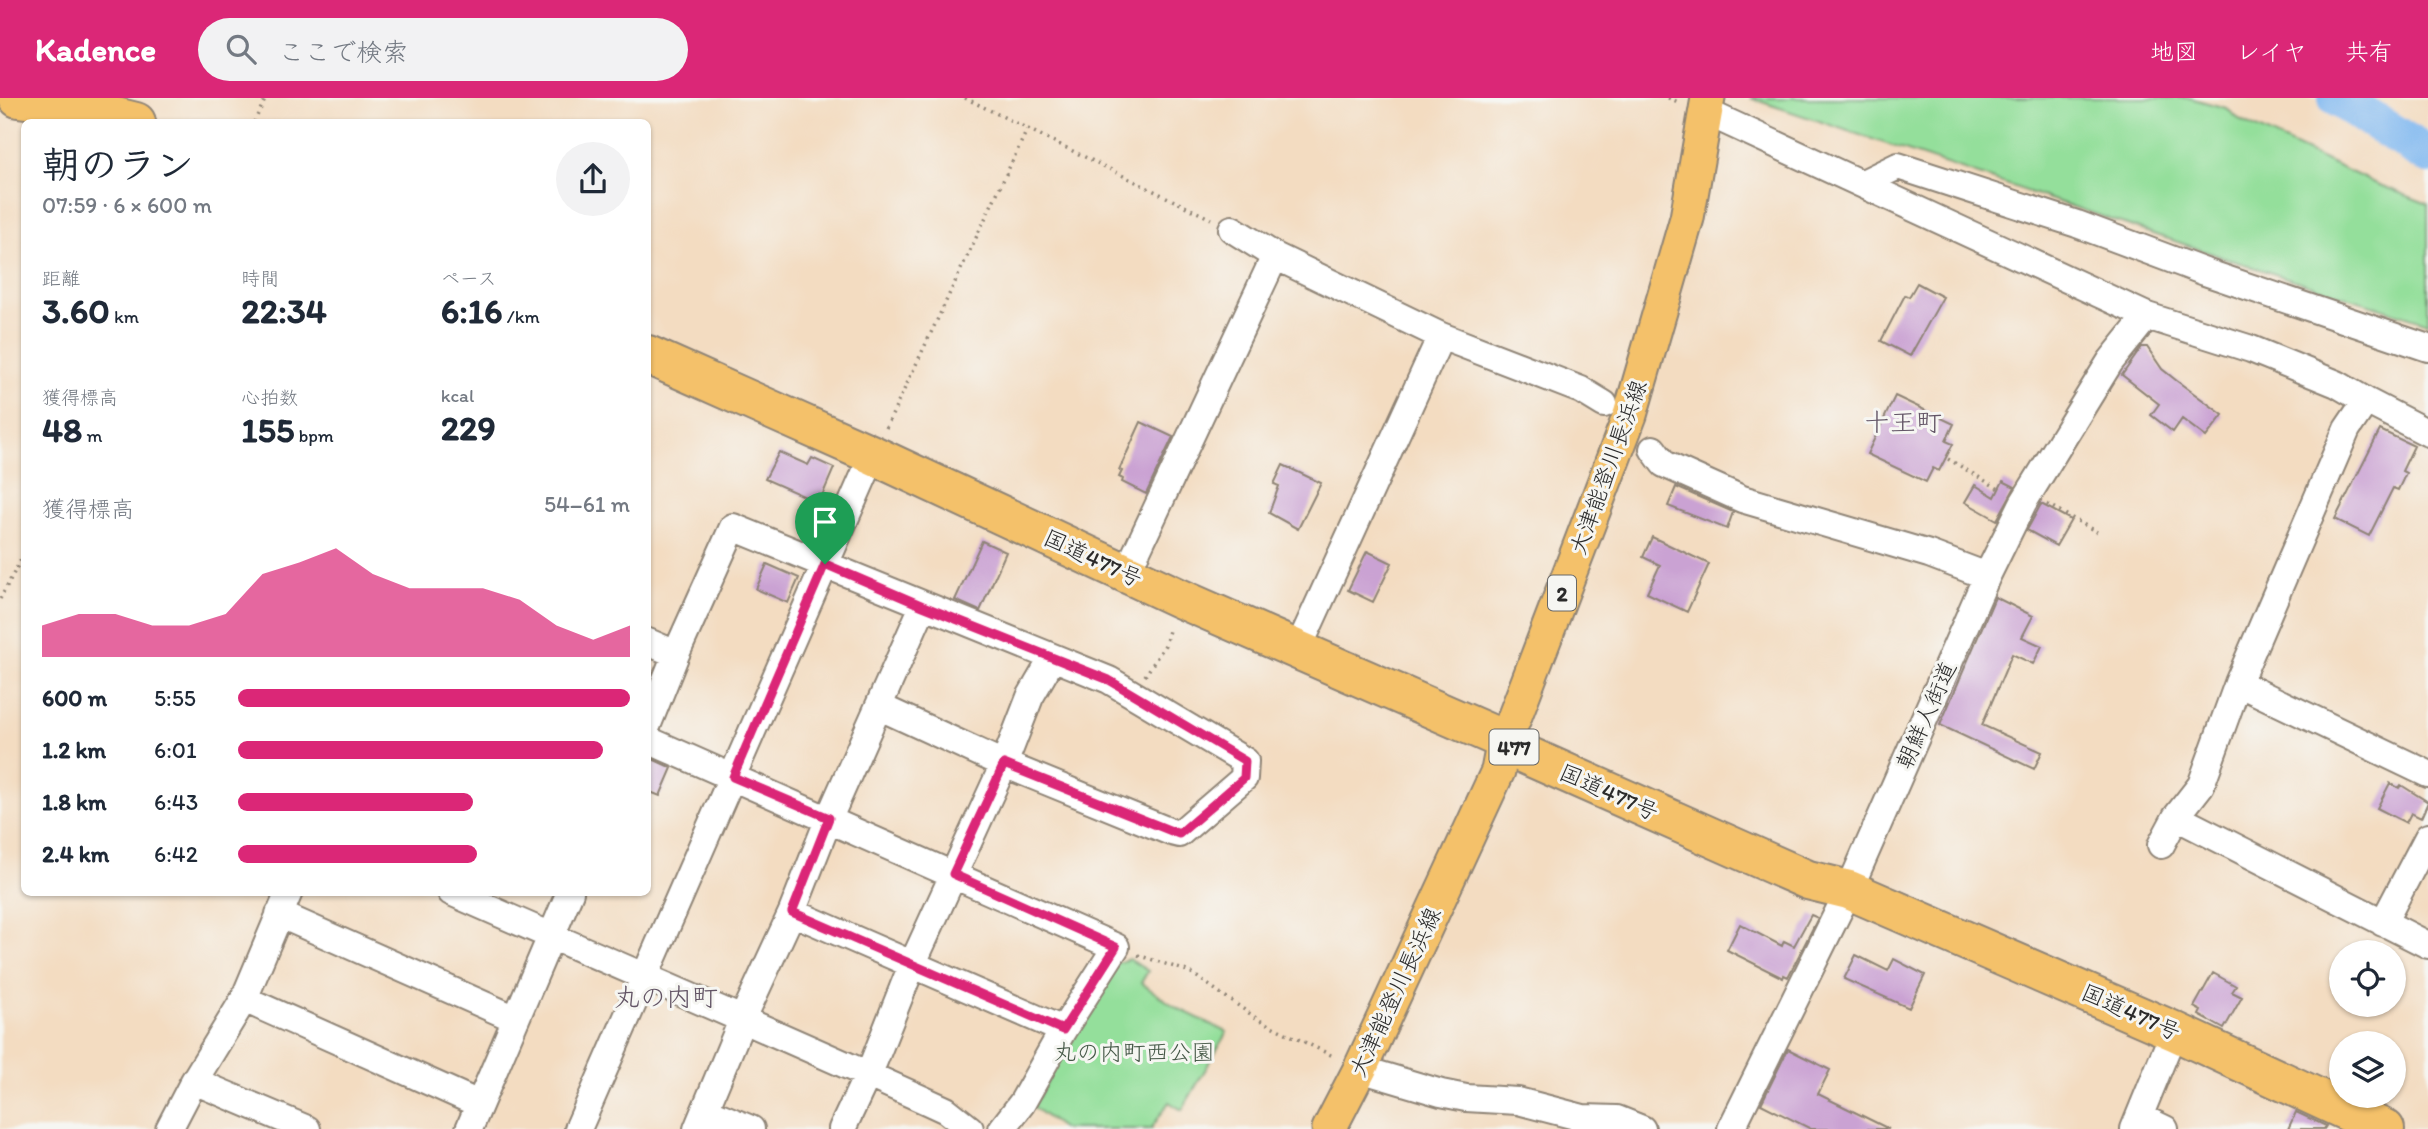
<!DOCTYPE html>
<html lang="ja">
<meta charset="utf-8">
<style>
:root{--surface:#fff;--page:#f2f2f3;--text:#1f2937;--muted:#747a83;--accent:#db2777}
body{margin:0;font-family:Itim,"Klee One",sans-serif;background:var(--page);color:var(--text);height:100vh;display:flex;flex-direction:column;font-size:26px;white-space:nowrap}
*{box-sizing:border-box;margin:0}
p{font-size:23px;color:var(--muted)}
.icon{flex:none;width:38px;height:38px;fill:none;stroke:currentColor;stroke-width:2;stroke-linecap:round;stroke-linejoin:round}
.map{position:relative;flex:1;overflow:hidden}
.sheet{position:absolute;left:21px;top:21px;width:630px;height:777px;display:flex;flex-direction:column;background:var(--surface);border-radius:10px;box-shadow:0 2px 5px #0004}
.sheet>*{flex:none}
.buttons{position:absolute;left:2329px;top:842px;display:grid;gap:14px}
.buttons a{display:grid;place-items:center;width:77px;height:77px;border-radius:50%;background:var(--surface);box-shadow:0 2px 5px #0004;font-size:35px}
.pin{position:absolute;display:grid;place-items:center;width:60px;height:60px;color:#fff;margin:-72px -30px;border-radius:50% 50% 50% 0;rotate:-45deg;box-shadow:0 0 7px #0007}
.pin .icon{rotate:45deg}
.round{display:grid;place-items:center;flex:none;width:74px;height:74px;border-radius:37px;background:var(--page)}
.overview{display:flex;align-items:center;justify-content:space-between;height:119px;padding:0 21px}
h1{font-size:38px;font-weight:800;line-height:52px}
.stats{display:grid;grid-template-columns:repeat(3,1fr);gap:10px;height:119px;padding:7px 21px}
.stats div{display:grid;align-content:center}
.stats b{font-size:35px;font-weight:800}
.stats small{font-size:19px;font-weight:400}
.stats p{font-size:19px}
.chart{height:196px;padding:14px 21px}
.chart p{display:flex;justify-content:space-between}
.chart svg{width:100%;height:126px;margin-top:7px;fill:var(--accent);opacity:.7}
ul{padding:0 21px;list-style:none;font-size:23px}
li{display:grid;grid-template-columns:112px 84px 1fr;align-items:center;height:52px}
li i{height:18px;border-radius:9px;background:var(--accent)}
header{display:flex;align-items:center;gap:42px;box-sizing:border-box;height:98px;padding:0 35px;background:var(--accent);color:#fff}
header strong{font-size:33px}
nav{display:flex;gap:38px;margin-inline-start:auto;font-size:24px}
.search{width:490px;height:63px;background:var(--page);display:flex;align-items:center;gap:18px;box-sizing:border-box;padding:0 24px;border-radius:38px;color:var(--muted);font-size:26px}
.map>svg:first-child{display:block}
.green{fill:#94df9b;stroke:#608563;stroke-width:2}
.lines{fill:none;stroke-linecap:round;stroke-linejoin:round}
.river{stroke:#80b8f0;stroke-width:38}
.building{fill:#caa2d3}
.minor-casing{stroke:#8f8476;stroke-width:30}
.major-casing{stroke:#8f8476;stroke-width:37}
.highway-casing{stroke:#8f8476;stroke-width:42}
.path{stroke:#8f8476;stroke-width:3.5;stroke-dasharray:2 5;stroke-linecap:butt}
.minor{stroke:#fff;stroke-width:26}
.major{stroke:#f4c16a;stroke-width:33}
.highway{stroke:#f4c16a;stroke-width:38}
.route-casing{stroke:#fff;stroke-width:14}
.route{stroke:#db2777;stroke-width:9}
.labels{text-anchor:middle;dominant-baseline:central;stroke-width:6;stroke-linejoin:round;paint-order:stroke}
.shield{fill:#f6f6f2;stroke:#686867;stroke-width:2}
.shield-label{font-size:21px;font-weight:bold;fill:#2b2b2b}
.street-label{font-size:23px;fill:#2b2b2b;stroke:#f6f6f2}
.park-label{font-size:23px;fill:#455847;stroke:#f6f6f2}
.quarter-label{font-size:26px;fill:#635566;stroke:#f6f6f2}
</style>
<header>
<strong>Kadence</strong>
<div class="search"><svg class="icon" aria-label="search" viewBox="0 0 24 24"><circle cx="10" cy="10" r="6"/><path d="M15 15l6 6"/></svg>ここで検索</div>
<nav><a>地図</a><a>レイヤ</a><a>共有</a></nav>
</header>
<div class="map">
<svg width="2428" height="1031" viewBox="0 0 2428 1031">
<rect width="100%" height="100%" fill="#f6f6f2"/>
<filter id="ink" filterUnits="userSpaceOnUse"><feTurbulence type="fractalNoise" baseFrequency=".0143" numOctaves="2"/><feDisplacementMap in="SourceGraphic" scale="14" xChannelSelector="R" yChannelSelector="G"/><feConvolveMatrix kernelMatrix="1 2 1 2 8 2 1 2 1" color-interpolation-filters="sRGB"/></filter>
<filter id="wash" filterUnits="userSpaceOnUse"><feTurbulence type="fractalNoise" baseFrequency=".00686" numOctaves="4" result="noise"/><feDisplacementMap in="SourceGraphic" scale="28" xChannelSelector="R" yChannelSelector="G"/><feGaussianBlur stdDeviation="1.57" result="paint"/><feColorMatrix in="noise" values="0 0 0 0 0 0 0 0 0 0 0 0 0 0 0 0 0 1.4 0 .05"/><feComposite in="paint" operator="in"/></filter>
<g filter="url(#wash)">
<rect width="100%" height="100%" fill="#f3dcc1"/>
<path class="green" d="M1750,0H2190L2226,10L2241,23L2372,84L2428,106V225L2225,160Z
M1129,861L1148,873L1141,885L1177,910L1227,934L1182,1012L1169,1004L1151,1031H1063L1033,1009L1113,866Z"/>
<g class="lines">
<path class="river" d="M2337,0L2428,57"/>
</g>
<g id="blocks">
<path class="building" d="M1917,185L1943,199L1910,258L1881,243L1905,197L1909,199Z
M2142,249H2147L2162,271L2177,283L2223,317L2206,339L2182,321L2173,334L2151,317L2159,306L2122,277Z
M1895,298L1954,326L1946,343L1953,346L1939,373L1933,370L1926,384L1867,356Z
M1141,324L1173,339L1146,396L1122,384L1123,381L1119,379L1122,373L1119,372Z
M2380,332L2414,348L2402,373L2406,375L2398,392L2393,390L2369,438L2335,421Z
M779,354L808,367L812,360L834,370L819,405L765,381Z
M1283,367L1321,385L1298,431L1269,415L1279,388L1274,386Z
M2003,383L2015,389L1997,422L1965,404L1975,387L1995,399Z
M1676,389L1733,414L1727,431L1668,408Z
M2041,406L2071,422L2056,448L2027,432Z
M1652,439L1709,466L1687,514L1647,495L1660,467L1643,459Z
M982,443L1006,454L980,513L955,502Z
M1367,453L1392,465L1373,504L1348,492Z
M767,466L799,480L788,505L756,491Z
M1995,499L2033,518L2022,539L2042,548L2033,566L2012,556L1982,627L2042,654L2034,671L1940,627Z
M648,659L672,670L660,698L648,693Z
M2390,685L2399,690L2401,687L2428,704L2421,720L2411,715L2406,725L2377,710Z
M1811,817L1818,820L1788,879L1784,877L1783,880L1727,852L1740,826L1782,848L1784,843L1794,848Z
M1856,857L1888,873L1894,861L1925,877L1909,910L1844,881Z
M2213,875L2236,888L2232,894L2242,899L2224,931L2199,917L2201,913L2194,909Z
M1788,951L1830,972L1818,996L1889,1031H1811L1761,1006Z
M2296,1014L2326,1028L2324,1031H2288Z"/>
</g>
</g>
<g filter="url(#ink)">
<use href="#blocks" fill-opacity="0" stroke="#8f8476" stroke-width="2"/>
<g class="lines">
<defs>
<path id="minor" d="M1706,14L2147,218L2251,251L2337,286L2366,303
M1863,85L1898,68L2077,126L2205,174L2428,250
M1232,131L1275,158L1441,238L1581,292L1604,306
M2428,335L2366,303L2347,331L2238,585L2428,676
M1653,351L1664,366L1742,401L1929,456L1987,478
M1126,476L1275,158
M648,544L676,556
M1298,551L1441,238
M648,626L676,556L733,429L1109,582L1245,663L1244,680L1179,736L1171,734L1004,666L880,609
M648,642L1116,849L1063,932L1022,1005L1002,1031
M2176,719L2428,847
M2161,747L2176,719L2201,687L2238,585
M451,794C616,867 782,937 946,1012L970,1031
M792,814L1063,932
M279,816L516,921
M2383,825L2428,739
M244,901L479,1006
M1360,971L1441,995L1466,1000L1518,1003L1583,1020L1617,1021L1642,1031
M194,983L307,1031
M705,1012L751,1031
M2140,1019L2165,1031
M169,1031L194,983L244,901L289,794
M469,1031L570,794
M578,1031L873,357
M697,1031L743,920L792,814L829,720L923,508
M842,1031L874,963L912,867L1004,666L1030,599L1052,561
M1731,1031L1849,792L1987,478L2023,405L2110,264L2147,218
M2134,1031L2174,933"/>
<path id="major" d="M1329,1031L1360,971L1498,673L1504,642L1513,623L1630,317L1687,120L1708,0"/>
<path id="highway" d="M18,0L64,6L136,24
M648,257L873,357L1179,500L1504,642L1526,657L1808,782L1849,792L2174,933L2385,1031"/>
</defs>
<use href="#minor" class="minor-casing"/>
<use href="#major" class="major-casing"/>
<use href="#highway" class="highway-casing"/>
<path class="path" d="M965,0L1211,121
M1668,0L1681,5
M254,24L266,0
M886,330L1027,32
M1948,361L1999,391
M2047,406L2097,434
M0,501L24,456
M1145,578L1165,547L1170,529
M1138,857L1190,874L1259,922L1335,959"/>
<use href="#minor" class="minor"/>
<use href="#major" class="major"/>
<use href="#highway" class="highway"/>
</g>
</g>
<g class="lines" filter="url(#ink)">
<defs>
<path id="route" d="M825,466L923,508L1109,582L1245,663L1244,680L1179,736L1004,666L953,776L1116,849L1063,932L792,814L829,720L733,679Z"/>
</defs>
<use href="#route" class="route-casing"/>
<use href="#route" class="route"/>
</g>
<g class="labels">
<g class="shield">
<rect x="1548" y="477.5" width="28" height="35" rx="5"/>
<rect x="1489.5" y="631.5" width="49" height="35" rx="5"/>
</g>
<g class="shield-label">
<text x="1562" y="495">2</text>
<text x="1514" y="649">477</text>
</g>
<g class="street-label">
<text transform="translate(1608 369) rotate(-70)">大津能登川長浜線</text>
<text transform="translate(1093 460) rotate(25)">国道477号</text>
<text transform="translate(1926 617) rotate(-66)">朝鮮人街道</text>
<text transform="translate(1609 694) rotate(24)">国道477号</text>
<text transform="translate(1395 894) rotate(-65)">大津能登川長浜線</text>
<text transform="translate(2131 914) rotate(24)">国道477号</text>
</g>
<g class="park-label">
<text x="1134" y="954">丸の内町西公園</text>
</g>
<g class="quarter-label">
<text x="1903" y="324">十王町</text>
<text x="666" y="899">丸の内町</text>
</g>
</g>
</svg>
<div class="buttons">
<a><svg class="icon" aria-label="locate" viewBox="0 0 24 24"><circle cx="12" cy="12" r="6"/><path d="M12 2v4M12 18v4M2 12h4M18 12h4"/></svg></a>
<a><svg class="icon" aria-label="layers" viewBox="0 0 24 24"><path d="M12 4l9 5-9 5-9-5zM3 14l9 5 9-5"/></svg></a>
</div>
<div class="pin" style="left:825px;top:466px;background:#1e9e55"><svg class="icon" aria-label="arrive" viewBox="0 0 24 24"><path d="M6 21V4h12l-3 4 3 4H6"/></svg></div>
<section class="sheet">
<div class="overview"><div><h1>朝のラン</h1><p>07:59 · 6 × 600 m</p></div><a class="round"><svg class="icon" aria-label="share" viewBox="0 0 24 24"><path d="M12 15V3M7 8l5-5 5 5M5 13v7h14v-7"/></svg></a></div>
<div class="stats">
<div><p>距離</p><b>3.60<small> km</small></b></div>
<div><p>時間</p><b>22:34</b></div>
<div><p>ペース</p><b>6:16<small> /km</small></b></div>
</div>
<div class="stats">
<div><p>獲得標高</p><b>48<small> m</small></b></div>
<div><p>心拍数</p><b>155<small> bpm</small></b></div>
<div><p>kcal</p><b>229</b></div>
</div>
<div class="chart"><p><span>獲得標高</span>54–61 m</p>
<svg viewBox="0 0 160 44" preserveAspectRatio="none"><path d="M0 44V33L10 29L20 29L30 33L40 33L50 29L60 15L70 11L80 6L90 15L100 20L110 20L120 20L130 24L140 33L150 38L160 33V44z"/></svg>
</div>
<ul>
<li><b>600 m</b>5:55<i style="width:100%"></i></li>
<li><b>1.2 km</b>6:01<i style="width:93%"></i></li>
<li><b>1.8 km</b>6:43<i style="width:60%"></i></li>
<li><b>2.4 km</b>6:42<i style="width:61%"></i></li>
</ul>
</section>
</div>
